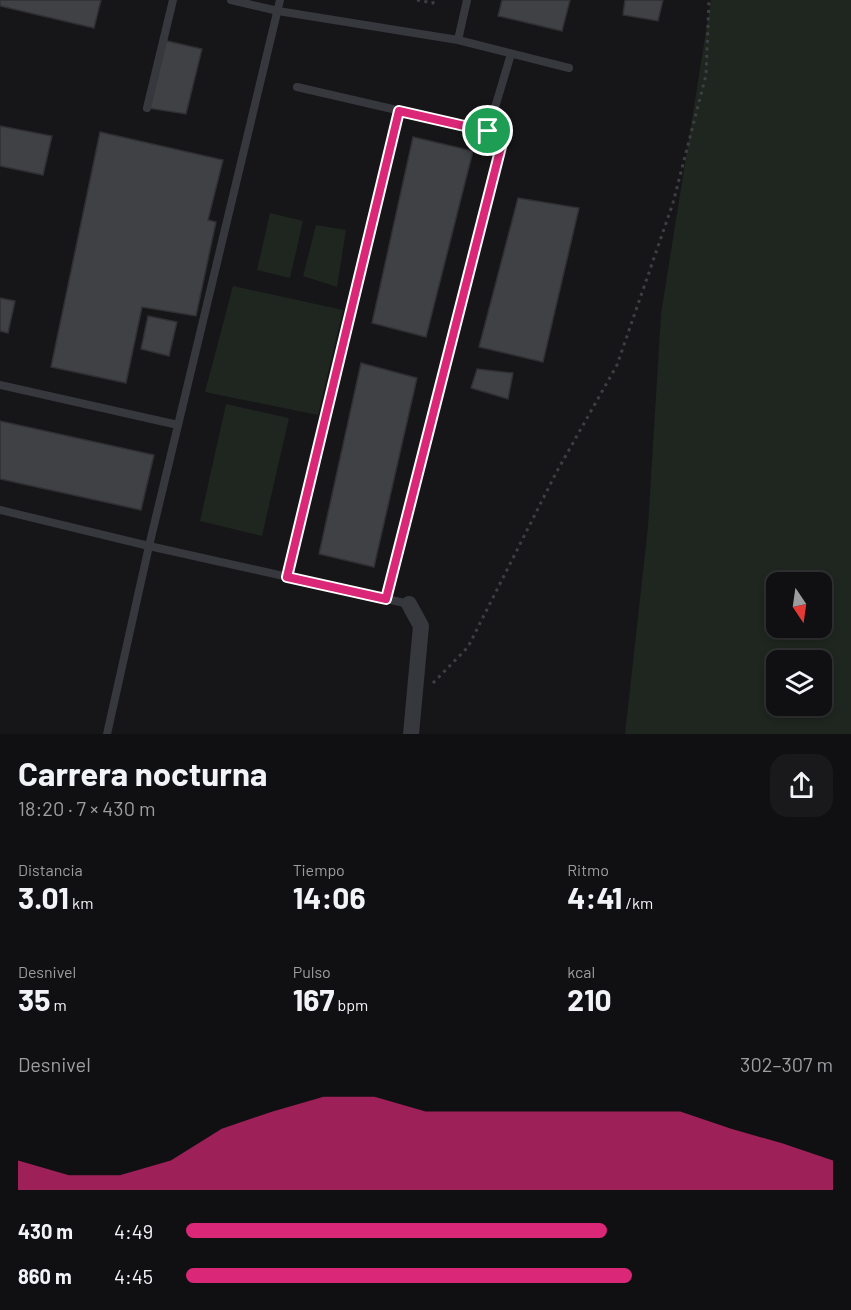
<!DOCTYPE html>
<html lang="es">
<meta charset="utf-8">
<style>
:root{--surface:#101012;--page:#19191b;--text:#f1f3f6;--muted:#9c9d9f;--line:#303032;--accent:#db2777}
body{margin:0;font-family:Barlow,sans-serif;background:var(--page);color:var(--text);height:100vh;display:flex;flex-direction:column;font-size:22px;white-space:nowrap}
*{box-sizing:border-box;margin:0}
p{font-size:20px;color:var(--muted)}
.icon{flex:none;width:33px;height:33px;fill:none;stroke:currentColor;stroke-width:2;stroke-linecap:round;stroke-linejoin:round}
.map{position:relative;height:734px;overflow:hidden}
.details{display:flex;flex-direction:column;background:var(--surface);flex:1}
.details>*{flex:none}
.needle{width:39px;rotate:167deg}
.buttons{position:absolute;left:766px;top:572px;display:grid;gap:12px}
.buttons a{display:grid;place-items:center;width:66px;height:66px;border-radius:12px;background:var(--surface);box-shadow:0 3px 9px #0003,0 0 0 2px var(--line);font-size:30px}
.pin{position:absolute;display:grid;place-items:center;width:51px;height:51px;color:#fff;margin:-26px;border:3px solid #fff;border-radius:50%;box-shadow:0 2px 6px #0007}
.round{display:grid;place-items:center;flex:none;width:63px;height:63px;border-radius:18px;background:var(--page)}
.headline{display:flex;align-items:center;justify-content:space-between;height:102px;padding:0 18px}
h1{font-size:33px;font-weight:700;line-height:45px}
.figures{display:grid;grid-template-columns:repeat(3,1fr);gap:9px;height:102px;padding:6px 18px}
.figures div{display:grid;align-content:center}
.figures b{font-size:30px;font-weight:700}
.figures small{font-size:16px;font-weight:400}
.figures p{font-size:16px}
.chart{height:168px;padding:12px 18px}
.chart p{display:flex;justify-content:space-between}
.chart svg{width:100%;height:108px;margin-top:6px;fill:var(--accent);opacity:.7}
ul{padding:0 18px;list-style:none;font-size:20px}
li{display:grid;grid-template-columns:96px 72px 1fr;align-items:center;height:45px}
li i{height:15px;border-radius:8px;background:var(--accent)}
.map>svg:first-child{display:block}
.green{fill:#1e261f;fill-rule:evenodd}
.building{fill:#404145;stroke:#303034;stroke-width:1.5}
.lines{fill:none;stroke-linecap:round;stroke-linejoin:round}
.path{stroke:#3d3f44;stroke-width:3;stroke-dasharray:3 4.5;stroke-linecap:butt}
.service{stroke:#37383d;stroke-width:8}
.minor{stroke:#37383d;stroke-width:16}
.route-casing{stroke:#fff;stroke-width:12}
.route{stroke:#db2777;stroke-width:8}
</style>
<div class="map">
<svg width="851" height="734" viewBox="0 0 851 734">
<rect width="100%" height="100%" fill="#161618"/>
<path class="green" d="M711,0H851V734H625L648,527L661,314ZM777,582H822V627H777ZM777,660H822V705H777Z
M270,213L303,221L290,278L257,270Z
M316,225L346,230L337,287L303,276Z
M233,286L343,310L318,415L205,392Z
M226,404L289,418L262,536L200,521Z"/>
<path class="building" d="M0,0H101L94,28L0,6Z
M502,0H570L562,31L498,16Z
M625,0H663L658,21L623,15Z
M163,40L202,49L186,114L147,108Z
M0,126L52,136L43,175L0,166Z
M100,132L223,160L208,220L216,222L196,316L142,307L126,383L51,367Z
M413,137L473,151L426,337L372,323Z
M518,198L579,208L543,362L479,347Z
M0,298L15,301L8,333L0,331Z
M148,316L177,322L169,356L141,349Z
M361,363L417,378L374,567L319,554Z
M477,369L513,373L508,399L471,388Z
M0,421L154,455L141,510L0,479Z"/>
<g class="lines">
<path class="path" d="M417,0L433,3V0
M433,683L468,647L556,473L617,365L673,203L706,75L709,0"/>
<path class="service" d="M231,0L278,11L458,40L467,0
M458,40L569,68
M297,87L488,131L511,54
M147,108L173,0
M0,385L178,425
M0,510L149,546L409,604
M287,577L399,111
M386,599L504,135L488,131
M107,734L149,546L280,0"/>
<path class="minor" d="M409,604L421,626L411,734"/>
</g>
<g class="lines">
<defs>
<path id="route" d="M399,111L504,135L386,599L287,577Z"/>
</defs>
<use href="#route" class="route-casing"/>
<use href="#route" class="route"/>
</g>
</svg>
<div class="buttons">
<a><svg class="needle" viewBox="-14 -14 28 28"><path d="M0-13l5 13h-10z" fill="#e53935"/><path d="M0 13l5-13h-10z" fill="#9c9d9f"/></svg></a>
<a><svg class="icon" aria-label="layers" viewBox="0 0 24 24"><path d="M12 4l9 5-9 5-9-5zM3 14l9 5 9-5"/></svg></a>
</div>
<div class="pin" style="left:488px;top:131px;background:#1e9e55"><svg class="icon" aria-label="arrive" viewBox="0 0 24 24"><path d="M6 21V4h12l-3 4 3 4H6"/></svg></div>
</div>
<section class="details">
<div class="headline"><div><h1>Carrera nocturna</h1><p>18:20 · 7 × 430 m</p></div><a class="round"><svg class="icon" aria-label="share" viewBox="0 0 24 24"><path d="M12 15V3M7 8l5-5 5 5M5 13v7h14v-7"/></svg></a></div>
<div class="figures">
<div><p>Distancia</p><b>3.01<small> km</small></b></div>
<div><p>Tiempo</p><b>14:06</b></div>
<div><p>Ritmo</p><b>4:41<small> /km</small></b></div>
</div>
<div class="figures">
<div><p>Desnivel</p><b>35<small> m</small></b></div>
<div><p>Pulso</p><b>167<small> bpm</small></b></div>
<div><p>kcal</p><b>210</b></div>
</div>
<div class="chart"><p><span>Desnivel</span>302–307 m</p>
<svg viewBox="0 0 160 44" preserveAspectRatio="none"><path d="M0 44V32L10 38L20 38L30 32L40 19L50 12L60 6L70 6L80 12L90 12L100 12L110 12L120 12L130 12L140 19L150 25L160 32V44z"/></svg>
</div>
<ul>
<li><b>430 m</b>4:49<i style="width:65%"></i></li>
<li><b>860 m</b>4:45<i style="width:69%"></i></li>
</ul>
</section>
